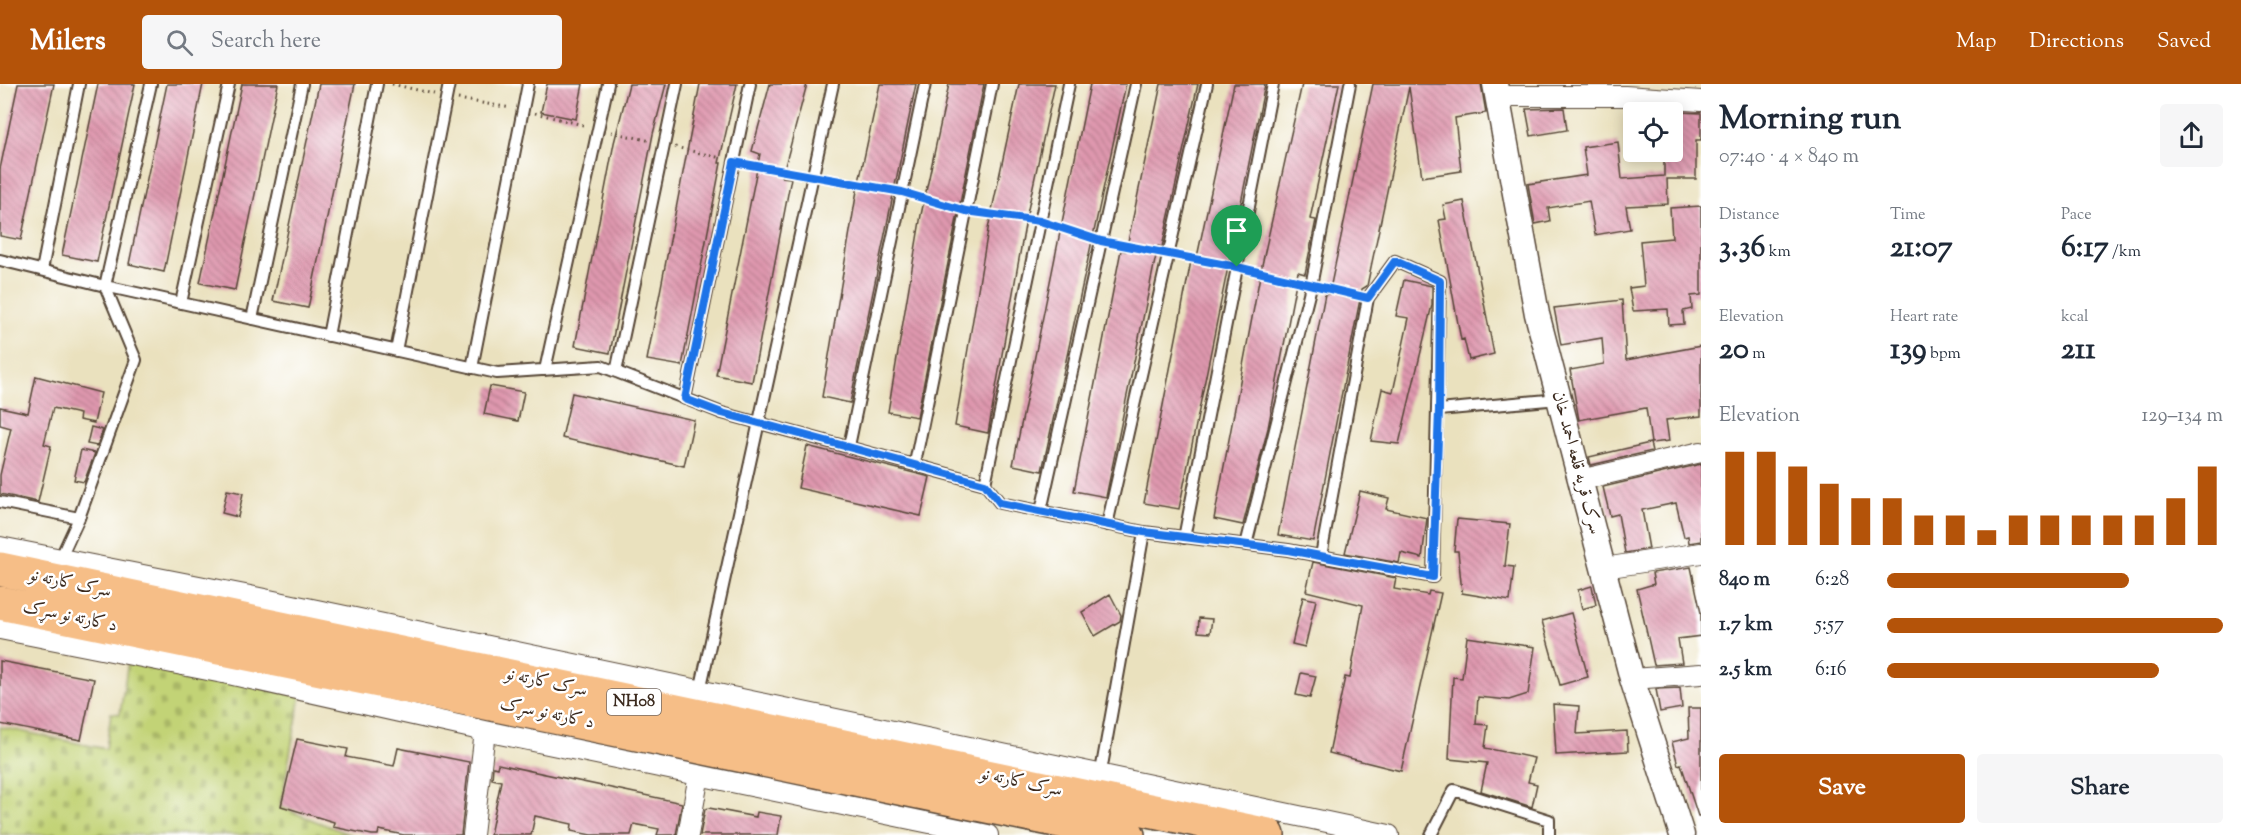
<!DOCTYPE html>
<meta charset="utf-8">
<style>
:root{--surface:#fff;--page:#f6f6f7;--text:#1f2937;--muted:#747a83;--accent:#b45309}
body{margin:0;font-family:"Sorts Mill Goudy",Amiri,serif;background:var(--page);color:var(--text);height:100vh;display:flex;flex-direction:column;font-size:22px;white-space:nowrap}
*{box-sizing:border-box;margin:0}
p{font-size:20px;color:var(--muted)}
.icon{flex:none;width:33px;height:33px;fill:none;stroke:currentColor;stroke-width:2;stroke-linecap:round;stroke-linejoin:round}
.map{position:relative;flex:1;overflow:hidden}
.panel{display:flex;flex-direction:column;background:var(--surface);width:540px}
.panel>*{flex:none}
.tools{position:absolute;left:1623px;top:18px;display:grid;gap:12px}
.tools a{display:grid;place-items:center;width:60px;height:60px;border-radius:6px;background:var(--surface);box-shadow:0 3px 15px #0003;font-size:30px}
.pin{position:absolute;display:grid;place-items:center;width:51px;height:51px;color:#fff;margin:-62px -26px;border-radius:50% 50% 50% 0;rotate:-45deg;box-shadow:0 0 6px #0007}
.pin .icon{rotate:45deg}
.round{display:grid;place-items:center;flex:none;width:63px;height:63px;border-radius:6px;background:var(--page)}
.summary{display:flex;align-items:center;justify-content:space-between;height:102px;padding:0 18px}
h1{font-size:33px;font-weight:700;line-height:45px}
.figures{display:grid;grid-template-columns:repeat(3,1fr);gap:9px;height:102px;padding:6px 18px}
.figures div{display:grid;align-content:center}
.figures b{font-size:30px;font-weight:700}
.figures small{font-size:16px;font-weight:400}
.figures p{font-size:16px}
.chart{height:168px;padding:12px 18px}
.chart p{display:flex;justify-content:space-between}
.chart svg{width:100%;height:108px;margin-top:6px;stroke:var(--accent);stroke-width:6}
.button{display:flex;gap:12px;margin-top:auto;padding:12px 18px}
.button a{flex:1;height:69px;border-radius:6px;background:var(--accent);color:#fff;font-size:24px;font-weight:700;line-height:69px;text-align:center}
.button a+a{background:var(--page);color:var(--text)}
ul{padding:0 18px;list-style:none;font-size:20px}
li{display:grid;grid-template-columns:96px 72px 1fr;align-items:center;height:45px}
li i{height:15px;border-radius:8px;background:var(--accent)}
header{display:flex;align-items:center;gap:36px;box-sizing:border-box;height:84px;padding:0 30px;background:var(--accent);color:#fff}
header strong{font-size:28px}
nav{display:flex;gap:33px;margin-inline-start:auto;font-size:21px}
.search{width:420px;height:54px;background:var(--page);display:flex;align-items:center;gap:15px;box-sizing:border-box;padding:0 21px;border-radius:6px;color:var(--muted);font-size:22px}
main{display:flex;flex:1;min-height:0}
.map>svg:first-child{display:block}
.cemetery{fill:url(#cemetery-stones);stroke:#7e7e4a;stroke-width:1.5}
.building{fill:url(#building-back-hatch)}
.lines{fill:none;stroke-linecap:round;stroke-linejoin:round}
.service-casing{stroke:#554536;stroke-width:14}
.minor-casing{stroke:#554536;stroke-width:22}
.tertiary-casing{stroke:#554536;stroke-width:27}
.trunk-casing{stroke:#554536;stroke-width:36}
.path{stroke:#554536;stroke-width:3;stroke-dasharray:1.5 4.5;stroke-linecap:butt}
.service{stroke:#fff;stroke-width:10}
.minor{stroke:#fff;stroke-width:20}
.tertiary{stroke:#fff;stroke-width:24}
.trunk{stroke:#f6be87;stroke-width:33}
.route-casing{stroke:#fff;stroke-width:12}
.route{stroke:#1a73e8;stroke-width:8}
.labels{text-anchor:middle;dominant-baseline:central;stroke-width:5;stroke-linejoin:round;paint-order:stroke}
.shield{fill:#fff;stroke:#766a62;stroke-width:1.5}
.shield-label{font-size:16px;font-weight:bold;fill:#3b2a1e}
.street-label{font-size:18px;fill:#3b2a1e;stroke:#fff}
</style>
<header>
<strong>Milers</strong>
<div class="search"><svg class="icon" aria-label="search" viewBox="0 0 24 24"><circle cx="10" cy="10" r="6"/><path d="M15 15l6 6"/></svg>Search here</div>
<nav><a>Map</a><a>Directions</a><a>Saved</a></nav>
</header>
<main>
<div class="map">
<svg width="1701" height="751" viewBox="0 0 1701 751">
<defs>
<pattern id="cemetery-stones" width="16" height="16" patternUnits="userSpaceOnUse" patternTransform="scale(1.5)"><rect width="16" height="16" fill="#c2d376"/><path d="M2 7V4a2 2 0 0 1 4 0v3zM10 15v-3a2 2 0 0 1 4 0v3z" fill="#a8b566"/></pattern>
<pattern id="building-back-hatch" width="6" height="6" patternUnits="userSpaceOnUse" patternTransform="scale(1.5)"><rect width="6" height="6" fill="#df98af"/><path d="M-1 5l2 2M0 0l6 6M5-1l2 2" fill="none" stroke="#b67c8e"/></pattern>
</defs>
<rect width="100%" height="100%" fill="#fff"/>
<filter id="ink" filterUnits="userSpaceOnUse"><feTurbulence type="fractalNoise" baseFrequency=".0167" numOctaves="2"/><feDisplacementMap in="SourceGraphic" scale="12" xChannelSelector="R" yChannelSelector="G"/><feConvolveMatrix kernelMatrix="1 2 1 2 8 2 1 2 1" color-interpolation-filters="sRGB"/></filter>
<filter id="wash" filterUnits="userSpaceOnUse"><feTurbulence type="fractalNoise" baseFrequency=".008" numOctaves="4" result="noise"/><feDisplacementMap in="SourceGraphic" scale="24" xChannelSelector="R" yChannelSelector="G"/><feGaussianBlur stdDeviation="1.35" result="paint"/><feColorMatrix in="noise" values="0 0 0 0 0 0 0 0 0 0 0 0 0 0 0 0 0 1.4 0 .05"/><feComposite in="paint" operator="in"/></filter>
<g filter="url(#wash)">
<rect width="100%" height="100%" fill="#eae1be"/>
<path class="cemetery" d="M129,571L302,606L280,723L351,751H0V643L106,665L111,629L120,630Z"/>
<g id="blocks">
<path class="building" d="M18,0H54L21,156L0,152V85Z
M98,0H135L97,178L62,171Z
M167,0H203L164,188L129,180Z
M242,0H278L235,206L200,199Z
M319,0H355L308,224L273,217Z
M547,0H583L576,35L541,28Z
M629,0H666L653,50L610,269L575,262L614,59Z
M700,0H737L719,79H721L682,282L647,276Z
M770,0H807L782,93L791,94L752,298L716,291L760,70L752,67Z
M880,0H916L850,319L822,313L856,112Z
M949,0H984L917,333L888,328L921,131Z
M1019,0H1055L1027,130L988,349L955,342L989,140Z
M1090,0H1126L1042,387L1013,381Z
M1161,0H1198L1162,163L1158,162L1106,413L1074,407L1121,166L1126,167Z
M1234,0H1265L1179,425L1144,419L1191,177L1196,178Z
M1302,0H1339L1310,135L1316,136L1305,190L1298,188L1268,344L1243,441L1214,435L1262,181Z
M1373,0H1481L1486,29L1455,34L1461,87L1422,93L1409,3L1367,202L1362,205L1313,457L1278,451L1325,210H1329Z
M1564,24L1567,46L1531,52L1526,25Z
M1678,28L1701,29V56H1696V95H1667L1668,120L1626,122L1630,145L1595,151L1589,117L1548,124L1550,137L1535,140L1528,100L1587,91L1583,63L1618,58L1622,95L1664,92V68H1672V59H1676Z
M1464,117L1494,270L1469,276L1464,255L1461,256L1439,136L1446,135L1443,121Z
M1701,122V211L1691,212L1692,225L1683,227L1684,240L1669,241L1668,225L1633,227L1629,204L1644,202L1640,157L1672,154L1670,124Z
M1404,196L1432,202V221L1399,360L1371,357L1382,305L1393,308L1409,234L1396,232Z
M1622,216L1626,276L1701,262V332L1666,336L1669,357L1651,359L1646,324L1579,336L1570,286L1604,280L1602,254L1561,261L1554,224Z
M36,292L101,309L94,339L79,336L80,330L53,324L44,360L51,362L38,418L0,410V391L11,344L0,341V323L28,329Z
M490,302L524,308L518,337L484,330Z
M572,309L694,336L684,382L562,354Z
M91,343L103,346L97,362L87,360Z
M1650,359L1652,367L1591,381L1589,373Z
M807,362L930,393L921,432L798,404Z
M81,366L95,369L84,398L74,396Z
M1701,380V457L1689,459L1688,452L1684,453L1676,419L1642,426L1649,465L1625,469L1618,430L1610,432L1603,403Z
M227,406L243,409L238,433L222,429Z
M1360,407L1389,414L1386,425L1427,434L1422,474L1401,469L1399,479L1345,469Z
M1457,435L1510,440L1505,482L1514,483L1510,517L1462,509L1458,467H1454Z
M1313,478L1396,494L1394,505L1428,511L1429,507L1441,509L1401,687L1329,669L1345,593L1350,594L1363,521L1306,507Z
M1691,483L1701,529V552L1678,555L1682,579L1654,581L1637,505L1654,500L1652,489Z
M1592,502L1596,521L1582,525L1578,506Z
M1110,510L1121,531L1120,537L1095,552L1082,528Z
M1303,513L1316,516L1305,563L1292,560Z
M1571,529L1588,593L1560,601L1542,537Z
M1199,534L1212,535L1210,549L1198,548Z
M1467,553L1535,563L1528,610L1509,616L1478,613L1476,640L1488,641L1485,664L1534,674L1528,698L1537,700L1532,723L1481,707L1487,679L1449,675L1453,593L1462,594Z
M0,577L94,595L81,656L0,640Z
M1301,589L1316,592L1310,614L1296,611Z
M1680,604L1682,624L1660,628L1656,605Z
M1553,620L1579,622L1577,650L1627,647L1628,667L1556,671Z
M1688,624H1701V732H1698L1681,680L1678,681L1672,658L1689,654Z
M297,655L348,665L346,673L394,682L398,664L469,678L461,751H404L379,746L378,751H372L333,743L334,738L281,722Z
M498,680L682,719L676,751H657L659,745L634,740L631,751H591L571,747L572,740L535,732L531,751H490L501,697L492,695L493,683L497,684Z
M709,724L756,733L757,728L781,732L778,751H700L705,725Z"/>
</g>
</g>
<g filter="url(#ink)">
<use href="#blocks" fill-opacity="0" stroke="#554536" stroke-width="1.5"/>
<g class="lines">
<defs>
<path id="service" d="M0,176L105,202L497,289L601,282L722,329L985,400L1000,419L1144,448L1288,466L1433,493L1440,197L1395,177L1368,214L1321,472
M42,186L79,0
M181,219L229,0
M252,235L302,0
M328,252L377,0
M396,267L449,0
M472,284L528,0
M545,286L608,0
M616,288L677,0
M685,315L750,0
M1439,326L1559,315
M849,362L925,0
M915,379L992,0
M985,400L1069,0
M0,418L79,434
M1041,427L1136,0
M1107,441L1207,0
M1184,454L1273,0
M1246,461L1311,202L1350,0
M60,475L79,434L136,276L105,202L151,0
M700,607L833,0
M1100,693L1144,448
M1431,751L1454,706L1549,736V751"/>
<path id="minor" d="M1497,12H1625L1701,17
M1580,396L1701,368
M0,463L250,512L1389,751
M1604,484L1701,469
M0,545L233,591L485,647L988,751
M1632,595L1701,590
M473,751L485,647
M688,751L699,691"/>
<path id="tertiary" d="M1495,0L1537,230L1632,595L1682,751"/>
<path id="trunk" d="M0,485L1268,751
M0,519L1128,751"/>
</defs>
<use href="#service" class="service-casing"/>
<use href="#minor" class="minor-casing"/>
<use href="#tertiary" class="tertiary-casing"/>
<use href="#trunk" class="trunk-casing"/>
<path class="path" d="M392,0L434,10
M458,15L511,24
M535,29L587,42
M611,48L651,57
M675,63L721,74
M745,79L801,88
M825,92L889,106
M913,112L956,124
M980,129L1027,135
M1053,142L1090,153
M1114,159L1157,168
M1181,172L1225,181
M1249,186L1298,199
M1322,204L1356,212"/>
<use href="#service" class="service"/>
<use href="#minor" class="minor"/>
<use href="#tertiary" class="tertiary"/>
<use href="#trunk" class="trunk"/>
</g>
</g>
<g class="lines" filter="url(#ink)">
<defs>
<path id="route" d="M734,78L902,108L966,127L1040,137L1101,157L1237,183L1368,214L1395,177L1440,197L1439,326L1433,493L1288,466L1144,448L1000,419L985,400L722,329L685,315Z"/>
</defs>
<use href="#route" class="route-casing"/>
<use href="#route" class="route"/>
</g>
<g class="labels">
<rect class="shield" x="607" y="605" width="54" height="26" rx="4.5"/>
<g class="shield-label">
<text x="634" y="618">NH08</text>
</g>
<g class="street-label">
<text transform="translate(1576 379) rotate(75)">سرک قریه قلعه احمد خان</text>
<text transform="translate(70 500) rotate(12)">سرک کارته نو</text>
<text transform="translate(70 533) rotate(12)">د کارته نو سړک</text>
<text transform="translate(546 599) rotate(12)">سرک کارته نو</text>
<text transform="translate(547 630) rotate(12)">د کارته نو سړک</text>
<text transform="translate(1021 699) rotate(12)">سرک کارته نو</text>
</g>
</g>
</svg>
<div class="tools">
<a><svg class="icon" aria-label="locate" viewBox="0 0 24 24"><circle cx="12" cy="12" r="6"/><path d="M12 2v4M12 18v4M2 12h4M18 12h4"/></svg></a>
</div>
<div class="pin" style="left:1237px;top:183px;background:#1e9e55"><svg class="icon" aria-label="arrive" viewBox="0 0 24 24"><path d="M6 21V4h12l-3 4 3 4H6"/></svg></div>
</div>
<section class="panel">
<div class="summary"><div><h1>Morning run</h1><p>07:40 · 4 × 840 m</p></div><a class="round"><svg class="icon" aria-label="share" viewBox="0 0 24 24"><path d="M12 15V3M7 8l5-5 5 5M5 13v7h14v-7"/></svg></a></div>
<div class="figures">
<div><p>Distance</p><b>3.36<small> km</small></b></div>
<div><p>Time</p><b>21:07</b></div>
<div><p>Pace</p><b>6:17<small> /km</small></b></div>
</div>
<div class="figures">
<div><p>Elevation</p><b>20<small> m</small></b></div>
<div><p>Heart rate</p><b>139<small> bpm</small></b></div>
<div><p>kcal</p><b>211</b></div>
</div>
<div class="chart"><p><span>Elevation</span>129–134 m</p>
<svg viewBox="0 0 160 44" preserveAspectRatio="none"><path d="M5 44V6M15 44V6M25 44V12M35 44V19M45 44V25M55 44V25M65 44V32M75 44V32M85 44V38M95 44V32M105 44V32M115 44V32M125 44V32M135 44V32M145 44V25M155 44V12"/></svg>
</div>
<ul>
<li><b>840 m</b>6:28<i style="width:72%"></i></li>
<li><b>1.7 km</b>5:57<i style="width:100%"></i></li>
<li><b>2.5 km</b>6:16<i style="width:81%"></i></li>
</ul>
<div class="button"><a>Save</a><a>Share</a></div>
</section>
</main>
